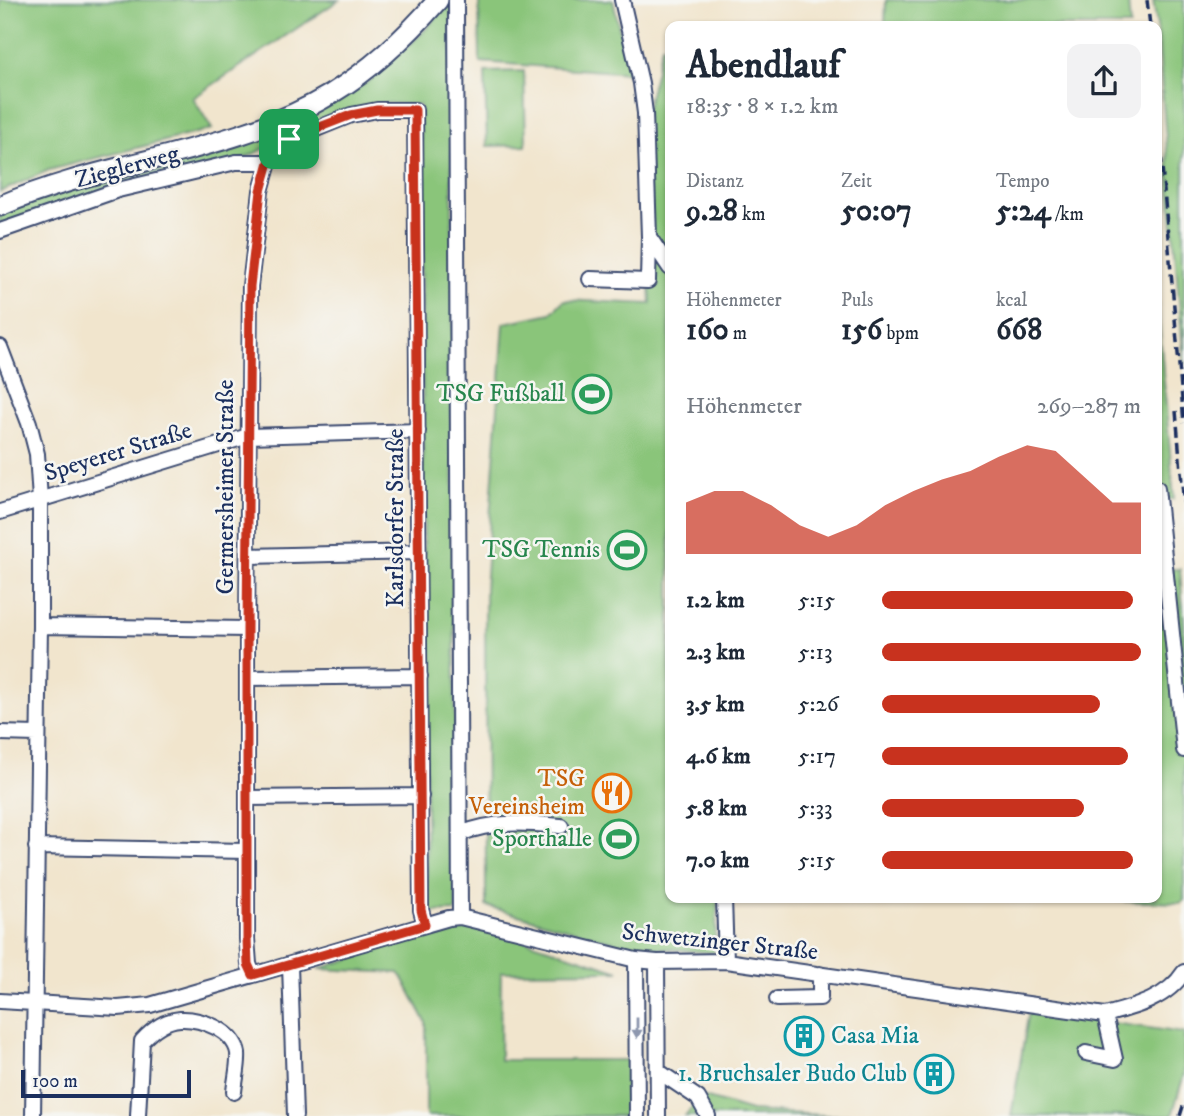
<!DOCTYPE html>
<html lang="de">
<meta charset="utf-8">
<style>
:root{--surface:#fff;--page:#f2f2f3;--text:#1f2937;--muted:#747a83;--accent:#c8321e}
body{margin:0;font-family:"IM FELL DW Pica",serif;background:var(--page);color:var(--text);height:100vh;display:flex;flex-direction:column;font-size:26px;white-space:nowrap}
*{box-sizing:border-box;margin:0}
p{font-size:23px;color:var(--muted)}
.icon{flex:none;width:38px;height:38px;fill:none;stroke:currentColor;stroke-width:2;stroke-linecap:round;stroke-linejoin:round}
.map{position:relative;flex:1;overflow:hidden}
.side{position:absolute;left:665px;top:21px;width:497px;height:882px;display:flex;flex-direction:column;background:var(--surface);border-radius:14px;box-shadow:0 2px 5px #0004}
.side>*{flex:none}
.scale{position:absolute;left:21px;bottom:18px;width:170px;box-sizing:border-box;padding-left:7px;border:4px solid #1b2f5e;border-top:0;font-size:19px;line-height:24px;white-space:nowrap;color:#1b2f5e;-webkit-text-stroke:5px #f6f6f2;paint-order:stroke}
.pin{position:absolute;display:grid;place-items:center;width:60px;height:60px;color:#fff;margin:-30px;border-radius:14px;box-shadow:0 4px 10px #0006}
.round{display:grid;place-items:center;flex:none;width:74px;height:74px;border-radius:14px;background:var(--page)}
.head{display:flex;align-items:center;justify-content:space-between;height:119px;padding:0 21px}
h1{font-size:38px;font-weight:700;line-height:52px}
.figures{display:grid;grid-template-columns:repeat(3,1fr);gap:10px;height:119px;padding:7px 21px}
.figures div{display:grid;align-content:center}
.figures b{font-size:30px;font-weight:700}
.figures small{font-size:19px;font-weight:400}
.figures p{font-size:19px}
.chart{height:196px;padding:14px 21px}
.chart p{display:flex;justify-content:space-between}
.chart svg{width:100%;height:126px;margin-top:7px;fill:var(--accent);opacity:.7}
ul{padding:0 21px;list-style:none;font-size:23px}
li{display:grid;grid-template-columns:112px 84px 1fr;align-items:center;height:52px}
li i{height:18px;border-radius:9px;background:var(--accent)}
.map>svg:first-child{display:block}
.green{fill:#8ac57a;stroke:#527a6c;stroke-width:2}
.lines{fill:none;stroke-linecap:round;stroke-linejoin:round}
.minor-casing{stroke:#3b4a6f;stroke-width:18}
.major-casing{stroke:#3b4a6f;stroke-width:23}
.minor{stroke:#fff;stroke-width:14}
.major{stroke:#fff;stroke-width:19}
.rail{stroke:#1b2f5e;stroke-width:3.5;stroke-dasharray:10 5;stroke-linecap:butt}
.oneway{fill:#8d97ae}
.route-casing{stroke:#fff;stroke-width:14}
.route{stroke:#c8321e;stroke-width:9}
.labels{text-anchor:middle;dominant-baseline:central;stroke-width:5;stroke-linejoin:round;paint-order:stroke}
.street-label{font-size:24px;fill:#1b2f5e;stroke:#f6f6f2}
.leisure-label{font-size:24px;fill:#27864d;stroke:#f6f6f2;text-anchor:end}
.food-label{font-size:24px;fill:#c56008;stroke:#f6f6f2;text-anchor:end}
.culture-label{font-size:24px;fill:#0d838f;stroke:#f6f6f2;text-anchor:start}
</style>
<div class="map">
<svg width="1184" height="1116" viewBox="0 0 1184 1116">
<rect width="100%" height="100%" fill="#f6f6f2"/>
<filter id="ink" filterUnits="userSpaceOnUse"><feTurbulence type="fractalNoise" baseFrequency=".0143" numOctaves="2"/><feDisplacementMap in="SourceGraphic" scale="14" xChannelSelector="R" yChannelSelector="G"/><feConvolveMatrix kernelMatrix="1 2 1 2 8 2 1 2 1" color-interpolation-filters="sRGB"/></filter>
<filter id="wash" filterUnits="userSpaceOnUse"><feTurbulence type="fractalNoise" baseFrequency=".00686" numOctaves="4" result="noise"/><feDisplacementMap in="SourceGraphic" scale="28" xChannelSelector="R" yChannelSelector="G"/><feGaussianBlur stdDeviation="1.57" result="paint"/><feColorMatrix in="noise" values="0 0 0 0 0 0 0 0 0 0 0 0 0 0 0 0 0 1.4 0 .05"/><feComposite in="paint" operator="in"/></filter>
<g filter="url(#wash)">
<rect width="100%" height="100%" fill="#f1e5cd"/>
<path class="green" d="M0,0H339L193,98L212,129L49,170L0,192Z
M479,0H613L629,73L480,62Z
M886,0H1128L1130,26H885Z
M1153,0H1184V364L1157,26Z
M451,2L456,911L427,912L420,105L383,103L300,129L297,126L298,120L369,81L422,33Z
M662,46H670V898H718L714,953L625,945L486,906L485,589L504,323L551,313L564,300L651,304L642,126Z
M524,71L526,145L487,146L485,72Z
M271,132L275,136L272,145L236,162L0,231V206Z
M1157,299L1174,499H1157Z
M1157,569H1180L1184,625V900L1181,903L1084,900L1081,898H1157Z
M466,921L619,971L501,972L500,1060H632L631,1116H426V1022L403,978L399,973L319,969L400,942L434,928Z
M1029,1011L1184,1033V1074L1172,1116H1011Z
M701,1096L751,1111L824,1115L952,1116H685Z"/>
</g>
<g filter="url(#ink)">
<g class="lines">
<defs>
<path id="minor" d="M456,0L460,917
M622,0L641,83L645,113L649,237L670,268
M0,231L118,190L236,162H269
M590,279L648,281L649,237
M0,347L29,423L37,454L40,500V626L33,1116
M1157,488L1184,750
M0,512L248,436L418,431
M248,556L418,552
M40,626L247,629
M247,678L420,676
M0,733L37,734
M248,798L421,796
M460,834C493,820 526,823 561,826
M36,847L247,851
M724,898L726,961
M636,960L637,1116
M657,962L658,1116
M290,965L295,1116
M253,975L249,964L247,939V629L250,286L261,191L269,162L289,140L351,115L377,110H415L421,910L425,925
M777,999L820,998V974
M0,1001L118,1008L150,1005L449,918L460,917L636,960L657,962L726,961L1105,1015C1134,1007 1167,999 1184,972
M1086,1053L1115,1059L1105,1015
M658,1071L698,1098L708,1116
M138,1116L142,1041C151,1031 165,1020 180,1019C200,1018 234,1030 238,1053C239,1065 235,1080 234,1092"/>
<path id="major" d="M0,206C106,160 232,154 331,94C372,69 407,36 438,0"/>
</defs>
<use href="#minor" class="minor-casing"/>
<use href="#major" class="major-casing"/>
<use href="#minor" class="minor"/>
<use href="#major" class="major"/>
<path class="rail" d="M1147,0L1150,26
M1157,109L1184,423
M1176,411L1184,507
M1180,1116L1184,1103"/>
</g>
<defs><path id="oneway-solid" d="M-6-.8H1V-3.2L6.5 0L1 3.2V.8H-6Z" transform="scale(1.75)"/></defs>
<use class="oneway" href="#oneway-solid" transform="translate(637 1028) rotate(90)"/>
</g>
<g class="lines" filter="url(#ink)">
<defs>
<path id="route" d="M377,110H415L421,910L425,925L253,975L248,964L247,939V629L250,286L261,191L269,162L289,139L351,115Z"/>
</defs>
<use href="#route" class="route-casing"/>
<use href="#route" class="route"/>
</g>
<defs>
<symbol id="stadium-ring" viewBox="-11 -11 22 22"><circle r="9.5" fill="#f6f6f2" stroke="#2e9e5b" stroke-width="1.5"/><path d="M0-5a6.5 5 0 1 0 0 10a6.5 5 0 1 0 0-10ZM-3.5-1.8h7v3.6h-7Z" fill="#2e9e5b"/></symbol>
<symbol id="restaurant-ring" viewBox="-11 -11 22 22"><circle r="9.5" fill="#f6f6f2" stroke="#e8710a" stroke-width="1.5"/><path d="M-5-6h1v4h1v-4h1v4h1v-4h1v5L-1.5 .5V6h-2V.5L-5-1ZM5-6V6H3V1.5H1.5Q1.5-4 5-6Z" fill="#e8710a"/></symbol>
<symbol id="building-ring" viewBox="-11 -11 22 22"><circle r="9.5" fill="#f6f6f2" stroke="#0f9aa8" stroke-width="1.5"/><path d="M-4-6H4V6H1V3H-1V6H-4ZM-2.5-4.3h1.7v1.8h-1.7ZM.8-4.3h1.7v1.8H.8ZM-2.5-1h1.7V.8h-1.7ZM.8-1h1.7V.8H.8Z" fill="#0f9aa8"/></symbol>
</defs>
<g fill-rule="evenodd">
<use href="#stadium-ring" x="570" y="372" width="44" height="44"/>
<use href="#stadium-ring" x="605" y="528" width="44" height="44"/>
<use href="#restaurant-ring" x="590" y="771" width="44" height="44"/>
<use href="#stadium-ring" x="597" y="817" width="44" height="44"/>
<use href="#building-ring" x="782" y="1014" width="44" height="44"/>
<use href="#building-ring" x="912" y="1052" width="44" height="44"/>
</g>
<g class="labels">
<g class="street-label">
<text transform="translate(127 167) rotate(-15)">Zieglerweg</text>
<text transform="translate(118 452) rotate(-17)">Speyerer Straße</text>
<text transform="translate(226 487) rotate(-90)">Germersheimer Straße</text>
<text transform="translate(396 518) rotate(-90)">Karlsdorfer Straße</text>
<text transform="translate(720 942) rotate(6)">Schwetzinger Straße</text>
</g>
<g class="leisure-label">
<text x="565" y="394">TSG Fußball</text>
<text x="600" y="550">TSG Tennis</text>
<text x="592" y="839">Sporthalle</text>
</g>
<g class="food-label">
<text x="585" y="779">TSG<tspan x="585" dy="28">Vereinsheim</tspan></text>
</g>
<g class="culture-label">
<text x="831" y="1036">Casa Mia</text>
<text x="907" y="1074" text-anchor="end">1. Bruchsaler Budo Club</text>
</g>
</g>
</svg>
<div class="scale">100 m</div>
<div class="pin" style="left:289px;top:139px;background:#1e9e55"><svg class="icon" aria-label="arrive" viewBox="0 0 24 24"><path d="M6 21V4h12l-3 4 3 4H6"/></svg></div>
<section class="side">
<div class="head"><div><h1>Abendlauf</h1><p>18:35 · 8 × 1.2 km</p></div><a class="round"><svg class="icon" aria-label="share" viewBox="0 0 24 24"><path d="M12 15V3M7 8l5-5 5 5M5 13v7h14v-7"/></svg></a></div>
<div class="figures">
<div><p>Distanz</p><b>9.28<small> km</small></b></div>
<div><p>Zeit</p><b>50:07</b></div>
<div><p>Tempo</p><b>5:24<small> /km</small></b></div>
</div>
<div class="figures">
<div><p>Höhenmeter</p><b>160<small> m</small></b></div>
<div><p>Puls</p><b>156<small> bpm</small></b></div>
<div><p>kcal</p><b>668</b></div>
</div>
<div class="chart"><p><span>Höhenmeter</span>269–287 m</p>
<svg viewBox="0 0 160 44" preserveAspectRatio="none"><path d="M0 44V26L10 22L20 22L30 27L40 34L50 38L60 34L70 27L80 22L90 18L100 15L110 10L120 6L130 8L140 17L150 26L160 26V44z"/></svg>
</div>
<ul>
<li><b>1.2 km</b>5:15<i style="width:97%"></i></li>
<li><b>2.3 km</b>5:13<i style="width:100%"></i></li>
<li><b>3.5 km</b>5:26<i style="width:84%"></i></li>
<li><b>4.6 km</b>5:17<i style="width:95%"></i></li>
<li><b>5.8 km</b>5:33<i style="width:78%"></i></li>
<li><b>7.0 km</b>5:15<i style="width:97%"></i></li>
</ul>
</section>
</div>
